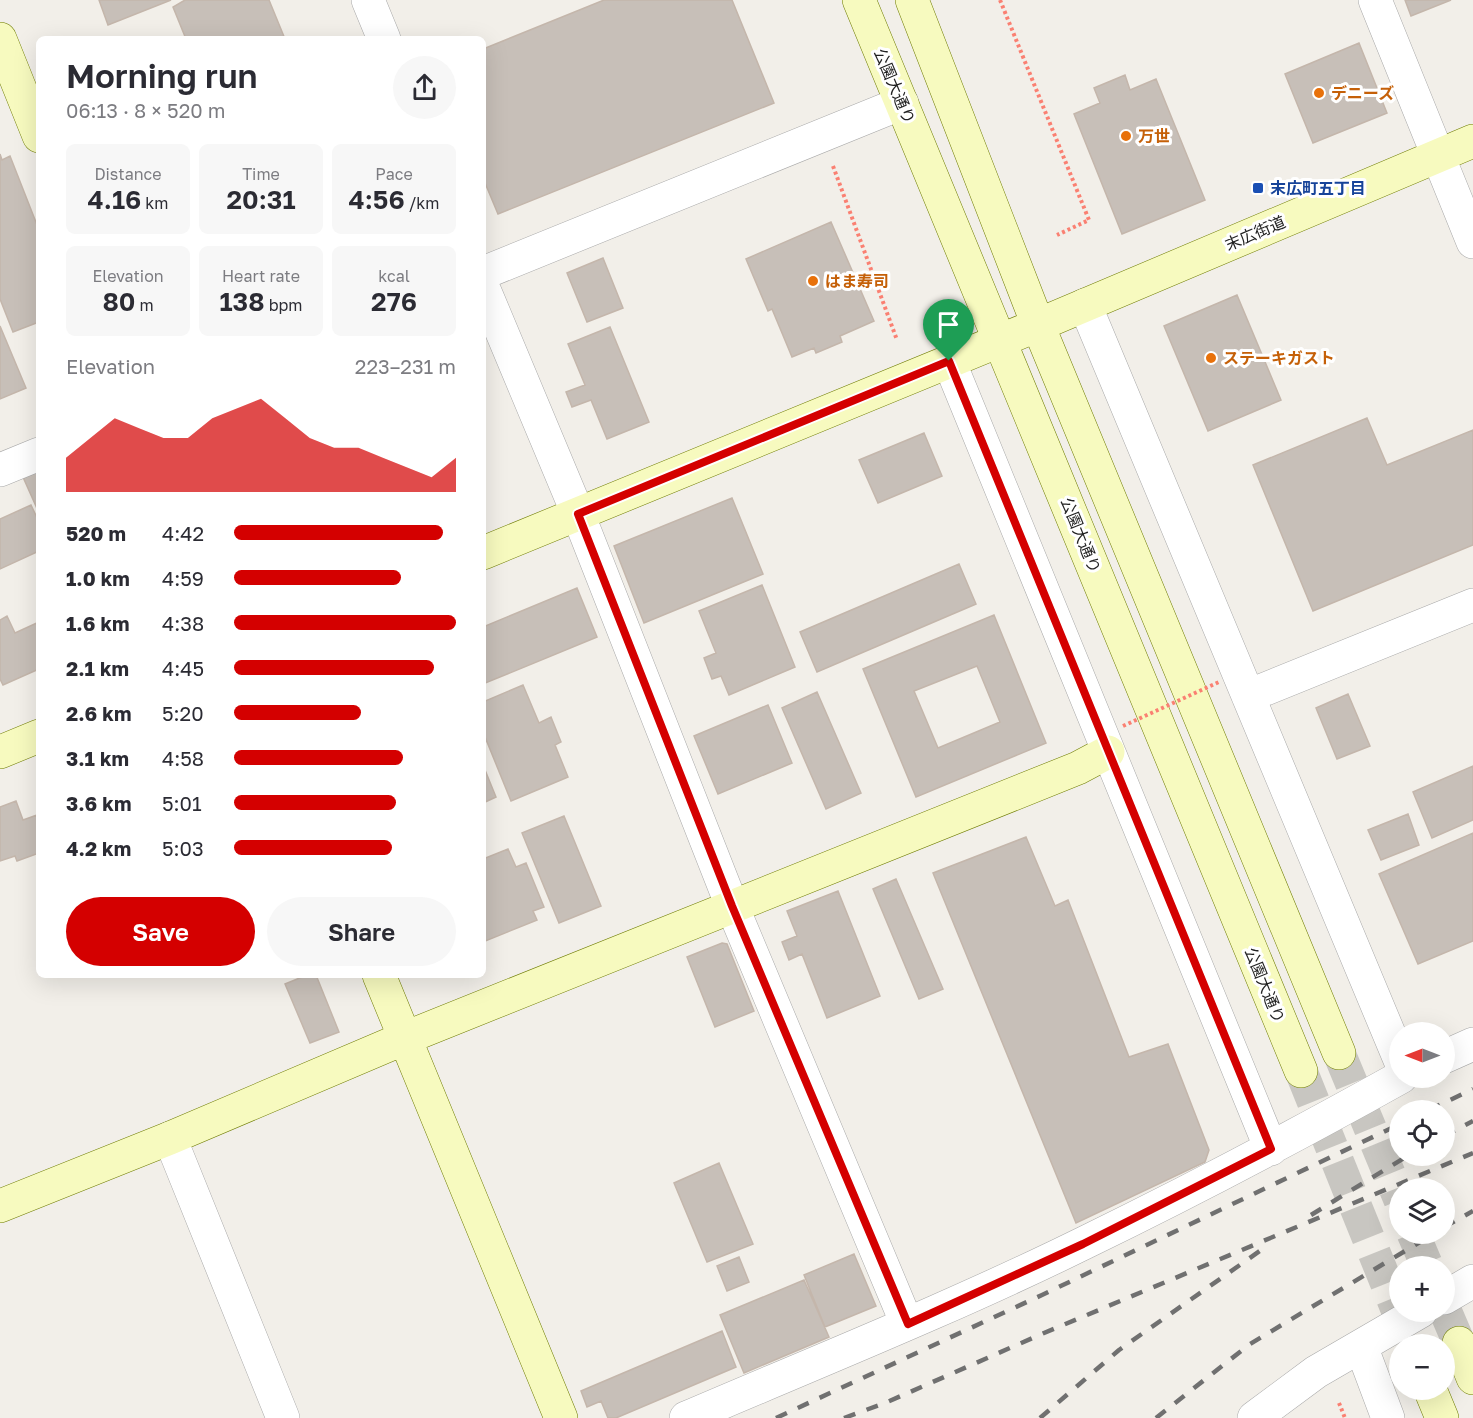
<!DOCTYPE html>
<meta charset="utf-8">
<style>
:root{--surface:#fff;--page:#f7f7f7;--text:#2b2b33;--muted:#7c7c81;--accent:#d40000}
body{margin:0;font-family:"Golos Text","Noto Sans JP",sans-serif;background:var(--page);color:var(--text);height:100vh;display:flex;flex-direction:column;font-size:22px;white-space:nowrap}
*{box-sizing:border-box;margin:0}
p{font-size:20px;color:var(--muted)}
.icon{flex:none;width:33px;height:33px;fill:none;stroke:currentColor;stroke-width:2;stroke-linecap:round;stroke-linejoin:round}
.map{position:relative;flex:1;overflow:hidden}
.details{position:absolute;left:36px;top:36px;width:450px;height:942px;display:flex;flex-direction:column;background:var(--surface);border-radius:9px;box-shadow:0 6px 24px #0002}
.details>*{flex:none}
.needle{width:39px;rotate:270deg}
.tools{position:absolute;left:1389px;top:1022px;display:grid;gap:12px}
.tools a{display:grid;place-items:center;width:66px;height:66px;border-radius:50%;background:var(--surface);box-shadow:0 6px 24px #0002;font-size:30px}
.pin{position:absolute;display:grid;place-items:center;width:51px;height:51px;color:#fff;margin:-62px -26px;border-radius:50% 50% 50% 0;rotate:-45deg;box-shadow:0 0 6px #0007}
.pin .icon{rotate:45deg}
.round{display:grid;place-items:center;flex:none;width:63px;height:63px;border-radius:32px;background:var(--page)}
.head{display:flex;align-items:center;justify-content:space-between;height:102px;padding:0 30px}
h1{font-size:33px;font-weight:600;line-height:45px}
.stats{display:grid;grid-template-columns:repeat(3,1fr);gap:9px;height:102px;padding:6px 30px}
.stats div{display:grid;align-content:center;border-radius:9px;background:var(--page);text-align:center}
.stats b{font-size:26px;font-weight:600}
.stats small{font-size:16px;font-weight:400}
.stats p{font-size:16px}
.chart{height:168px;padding:12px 30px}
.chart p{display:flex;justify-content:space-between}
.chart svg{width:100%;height:108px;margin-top:6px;fill:var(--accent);opacity:.7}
.action{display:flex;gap:12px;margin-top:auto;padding:12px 30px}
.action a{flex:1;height:69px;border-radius:36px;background:var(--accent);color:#fff;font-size:24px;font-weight:600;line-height:69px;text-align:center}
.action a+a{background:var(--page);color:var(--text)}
ul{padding:0 30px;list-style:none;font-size:20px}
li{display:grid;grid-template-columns:96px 72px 1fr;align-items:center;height:45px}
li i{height:15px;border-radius:8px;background:var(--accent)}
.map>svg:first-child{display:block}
.building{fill:#c7bfb8;stroke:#c4b6ab;stroke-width:1.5;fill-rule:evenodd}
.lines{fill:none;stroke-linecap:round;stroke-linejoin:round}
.secondary-tunnel{stroke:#c8c6c1;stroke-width:33;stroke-dasharray:33 16;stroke-linecap:butt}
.street-casing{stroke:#a9a9a9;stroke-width:34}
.secondary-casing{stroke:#707d05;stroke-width:34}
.path{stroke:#fa8072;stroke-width:4;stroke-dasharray:3 3;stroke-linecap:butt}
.street{stroke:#fff;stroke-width:33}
.secondary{stroke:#f7fabf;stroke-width:33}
.rail{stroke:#707070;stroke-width:4.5;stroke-dasharray:12 12;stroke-linecap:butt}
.path-bridge{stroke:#fa8072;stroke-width:4;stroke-dasharray:3 3;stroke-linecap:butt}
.route-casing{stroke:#fff;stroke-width:12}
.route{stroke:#d40000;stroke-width:8}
.food-dot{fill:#e8710a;stroke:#fff;stroke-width:2}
.transit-dot{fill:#1a4fb4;stroke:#fff;stroke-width:2}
.labels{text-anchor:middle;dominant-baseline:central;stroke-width:6;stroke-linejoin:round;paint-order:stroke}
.street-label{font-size:16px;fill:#222;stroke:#fff}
.food-label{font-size:16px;font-weight:bold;fill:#c56008;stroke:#fff;text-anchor:start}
.transit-label{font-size:16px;font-weight:bold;fill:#164399;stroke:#fff;text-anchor:start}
</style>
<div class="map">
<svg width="1473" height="1418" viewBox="0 0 1473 1418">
<rect width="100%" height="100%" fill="#f2efe9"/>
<path class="building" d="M99,0H171L108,25Z
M185,0H269L285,39H186L173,7Z
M604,0H732L774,103L498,214L483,178V49Z
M1405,0H1451L1411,16Z
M1359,43L1387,113L1313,143L1285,74Z
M1125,75L1130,90L1156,79L1205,200L1122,234L1074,114L1100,103L1094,88Z
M0,154L2,160L10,156L39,230V322L13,332L0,299Z
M831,222L874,321L840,336L842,342L816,353L814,348L792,357L772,309L768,311L746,259Z
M603,258L623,308L587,322L567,273Z
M1237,295L1281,400L1208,431L1164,326Z
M0,326L26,388L0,399Z
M610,327L649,422L607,439L591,400L572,407L566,392L585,385L568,344Z
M1367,418L1387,465L1473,430V545L1313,611L1253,465Z
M924,433L942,476L878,503L859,460Z
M39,469V513L23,477Z
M732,498L763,574L644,623L614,546Z
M31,505L39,522V551L0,569V519Z
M959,564L976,604L817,672L800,632Z
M762,585L795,667L729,695L721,676L712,679L704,658L716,653L699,611Z
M577,588L597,637L483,684V627Z
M994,615L1046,743L916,797L863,669ZM977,666L1000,722L938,748L914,691Z
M7,616L15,633L39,622V669L3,685L0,679V620Z
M523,685L539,723L551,717L561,742L555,745L568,777L511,801L483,732V702Z
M817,692L861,793L826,809L782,708Z
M1348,694L1370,746L1337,759L1316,708Z
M768,705L792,763L718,794L694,736Z
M483,765L496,797L483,803Z
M1473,766V820L1432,838L1413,792Z
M16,801L23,820L37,815L39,821V853L17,861L15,856L0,861V807Z
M1408,814L1419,845L1381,860L1368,830Z
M564,816L601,906L559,923L522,833Z
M1473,833V941L1418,964L1379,874Z
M1026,837L1055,906L1068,900L1129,1057L1168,1044L1209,1150L1205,1162L1076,1223L933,873Z
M508,849L516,867L526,863L544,907L533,911L537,920L483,942V859Z
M896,879L943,989L919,999L873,889Z
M838,891L880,996L827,1018L802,954L789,960L782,942L797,936L787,911Z
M722,943L727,944L754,1011L715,1027L687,957Z
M307,975H316L339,1032L310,1043L285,984Z
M719,1163L753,1244L707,1262L674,1183Z
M854,1254L876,1306L825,1327L804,1275Z
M739,1257L749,1282L727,1291L717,1266Z
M804,1280L829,1337L744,1373L720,1315Z
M722,1331L736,1367L616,1418H608L601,1401L587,1407L581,1391Z"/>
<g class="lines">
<path class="secondary-tunnel" d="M1339,1053L1400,1200
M1301,1071L1411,1344
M1413,1233L1427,1266
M1444,1308L1459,1343"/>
<defs>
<path id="street" d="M368,0L384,39
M1375,0L1473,242
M483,273L902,103
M483,287L578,514L732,906L907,1324
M1085,305L1400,1060
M949,361L1271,1149
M0,470L39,454
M1248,696L1473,605
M1444,1057L1473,1044
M170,1138L283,1418
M1444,1298L1473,1281
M1361,1346L1388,1418
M686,1418C819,1361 954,1307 1084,1243C1191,1191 1297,1135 1401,1077
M1254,1418L1316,1372L1421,1311"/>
<path id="secondary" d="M859,0L1301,1071
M912,0L1038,325L1339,1053
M0,39L39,136
M483,553L1038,325L1473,141
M0,752L39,736
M379,975L561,1418
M0,1206L170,1138L405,1038L1078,768L1108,752
M1459,1343L1473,1378
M1430,1389L1442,1418"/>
</defs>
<use href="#street" class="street-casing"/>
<use href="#secondary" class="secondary-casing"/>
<path class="path" d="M1000,0L1089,220L1057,235
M833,166L897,340
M1339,1403L1345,1418"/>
<use href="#street" class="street"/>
<use href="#secondary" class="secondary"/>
<path class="rail" d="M1429,1110L1473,1089
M1444,1136L1473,1121
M1311,1215L1409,1155
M1444,1227L1473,1211
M776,1418L1042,1295L1400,1124
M844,1418L885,1403L1044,1333L1473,1153
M1040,1418L1119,1350L1264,1248
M1156,1418L1250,1344L1435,1233"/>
<path class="path-bridge" d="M1123,726L1219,682"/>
</g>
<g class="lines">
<defs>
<path id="route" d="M949,361L1271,1149L1083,1244L908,1324L732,906L578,514Z"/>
</defs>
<use href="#route" class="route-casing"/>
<use href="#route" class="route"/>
</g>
<g class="food-dot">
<circle cx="1319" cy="93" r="6"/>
<circle cx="1126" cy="136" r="6"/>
<circle cx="813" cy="281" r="6"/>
<circle cx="1211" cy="358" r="6"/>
</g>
<rect class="transit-dot" x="1252" y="182" width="12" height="12" rx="3"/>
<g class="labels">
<g class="street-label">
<text transform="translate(895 86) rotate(67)">公園大通り</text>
<text transform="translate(1255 233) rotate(-23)">末広街道</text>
<text transform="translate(1081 535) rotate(68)">公園大通り</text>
<text transform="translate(1265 985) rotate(68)">公園大通り</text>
</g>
<g class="food-label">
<text x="1331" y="93">デニーズ</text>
<text x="1138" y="136">万世</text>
<text x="825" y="281">はま寿司</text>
<text x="1223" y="358">ステーキガスト</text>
</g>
<g class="transit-label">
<text x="1270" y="188">末広町五丁目</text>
</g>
</g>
</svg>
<div class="tools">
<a><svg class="needle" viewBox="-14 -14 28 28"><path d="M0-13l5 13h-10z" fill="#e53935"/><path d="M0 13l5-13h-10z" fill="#7c7c81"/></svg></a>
<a><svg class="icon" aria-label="locate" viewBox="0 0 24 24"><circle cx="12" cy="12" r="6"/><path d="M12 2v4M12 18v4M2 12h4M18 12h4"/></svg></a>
<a><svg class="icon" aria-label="layers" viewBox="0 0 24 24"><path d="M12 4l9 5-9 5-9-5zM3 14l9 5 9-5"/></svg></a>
<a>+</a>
<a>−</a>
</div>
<div class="pin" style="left:949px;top:361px;background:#1e9e55"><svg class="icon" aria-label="arrive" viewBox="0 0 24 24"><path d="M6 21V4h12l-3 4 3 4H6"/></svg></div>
<section class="details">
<div class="head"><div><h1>Morning run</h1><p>06:13 · 8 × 520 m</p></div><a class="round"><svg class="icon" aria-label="share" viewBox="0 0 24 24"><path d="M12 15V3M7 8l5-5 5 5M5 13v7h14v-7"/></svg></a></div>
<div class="stats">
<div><p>Distance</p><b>4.16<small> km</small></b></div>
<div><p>Time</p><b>20:31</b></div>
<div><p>Pace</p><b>4:56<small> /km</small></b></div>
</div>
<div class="stats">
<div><p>Elevation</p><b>80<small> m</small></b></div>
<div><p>Heart rate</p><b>138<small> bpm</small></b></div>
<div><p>kcal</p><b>276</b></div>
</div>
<div class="chart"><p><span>Elevation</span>223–231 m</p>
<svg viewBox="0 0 160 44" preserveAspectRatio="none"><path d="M0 44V30L10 22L20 14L30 18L40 22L50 22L60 14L70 10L80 6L90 14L100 22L110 26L120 26L130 30L140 34L150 38L160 30V44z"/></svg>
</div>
<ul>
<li><b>520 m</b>4:42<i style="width:94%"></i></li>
<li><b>1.0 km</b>4:59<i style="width:75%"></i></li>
<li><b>1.6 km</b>4:38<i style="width:100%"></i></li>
<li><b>2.1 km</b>4:45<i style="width:90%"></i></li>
<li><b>2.6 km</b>5:20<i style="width:57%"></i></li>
<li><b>3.1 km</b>4:58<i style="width:76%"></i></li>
<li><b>3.6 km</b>5:01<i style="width:73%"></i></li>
<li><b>4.2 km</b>5:03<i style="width:71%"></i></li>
</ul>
<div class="action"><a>Save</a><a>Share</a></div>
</section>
</div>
